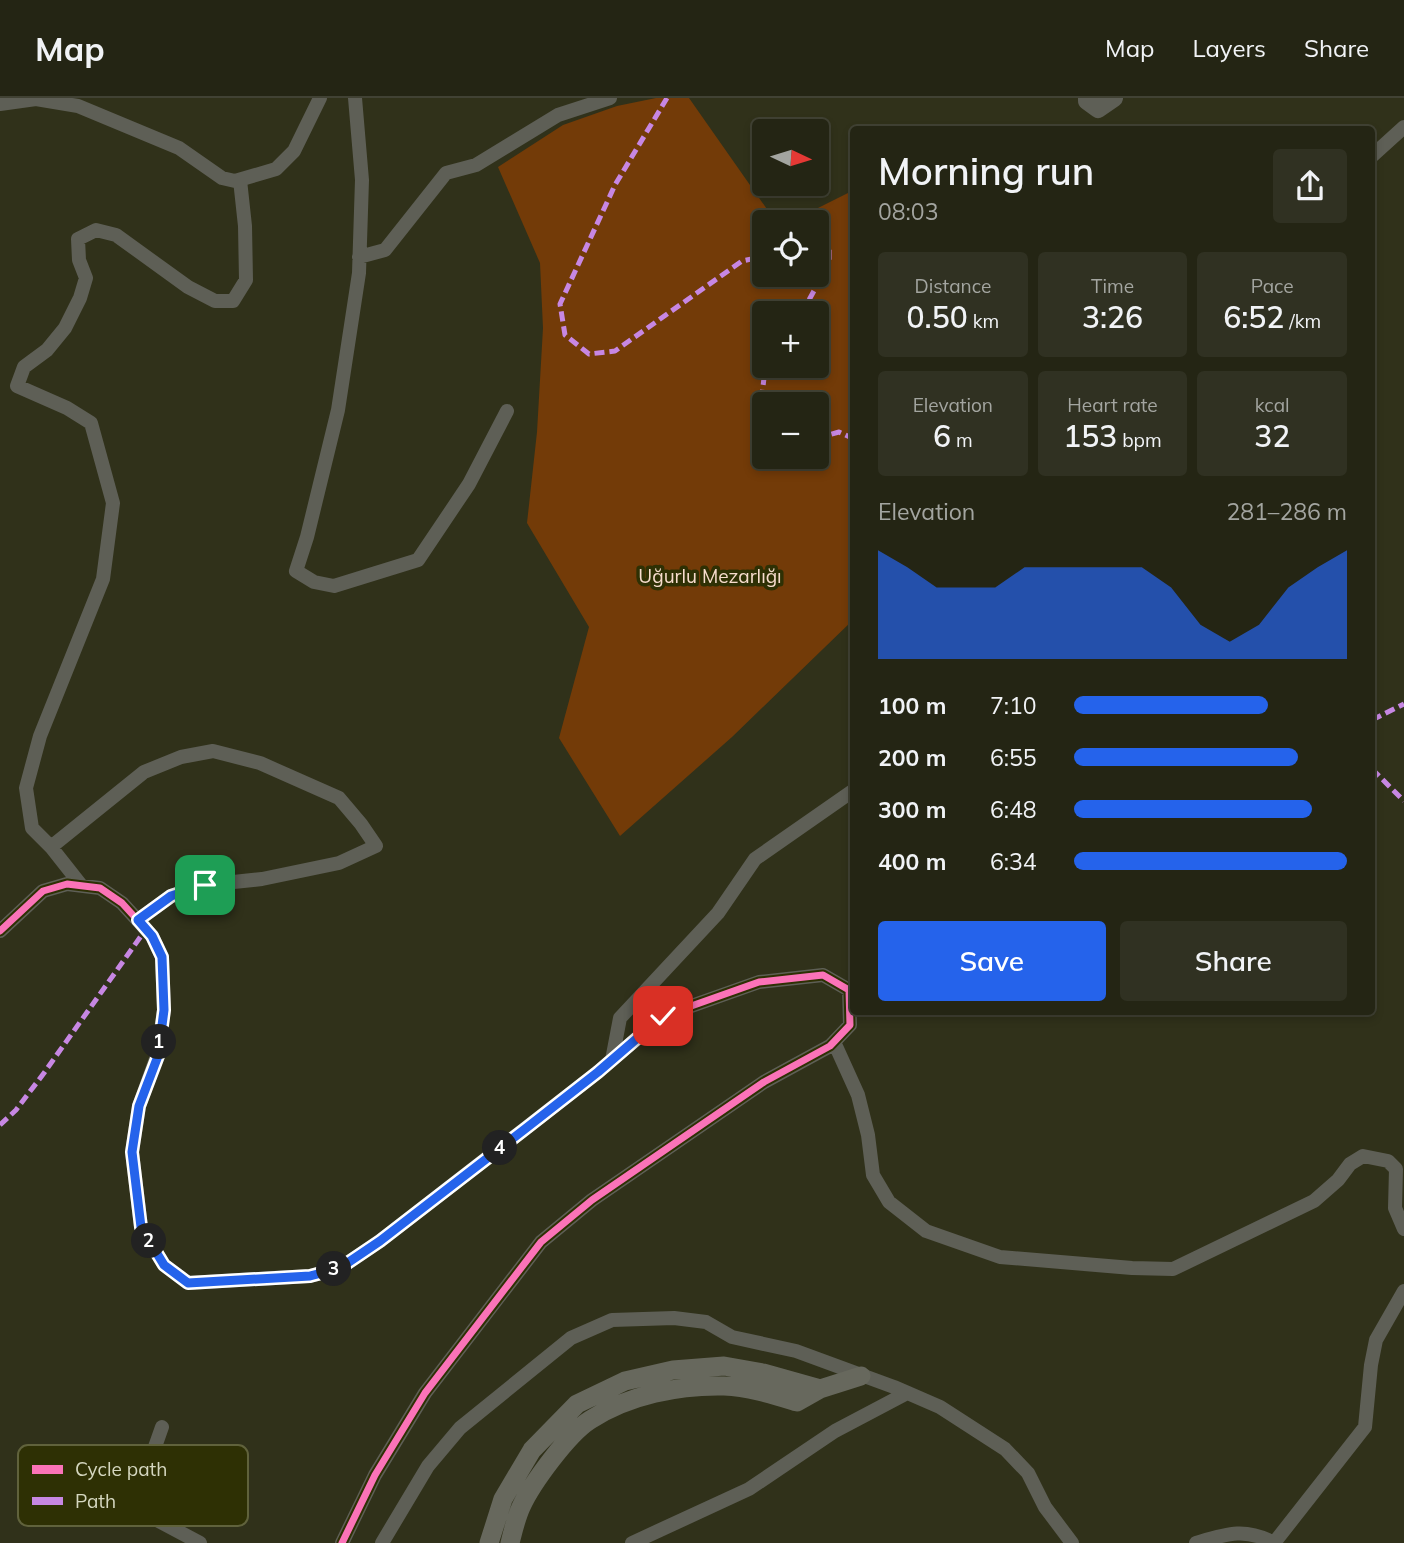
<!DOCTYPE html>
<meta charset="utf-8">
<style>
:root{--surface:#242514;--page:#303122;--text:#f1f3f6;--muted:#a3a5a0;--line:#414234;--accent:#2563eb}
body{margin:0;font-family:Mulish,sans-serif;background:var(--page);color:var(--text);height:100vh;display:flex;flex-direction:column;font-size:26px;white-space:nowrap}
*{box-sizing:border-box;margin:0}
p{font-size:23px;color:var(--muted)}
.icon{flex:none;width:38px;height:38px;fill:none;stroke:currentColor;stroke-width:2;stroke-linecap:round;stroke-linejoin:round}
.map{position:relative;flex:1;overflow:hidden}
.details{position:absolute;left:850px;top:28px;width:525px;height:889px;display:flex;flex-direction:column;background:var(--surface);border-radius:7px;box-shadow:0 4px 10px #0003,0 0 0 2px var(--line)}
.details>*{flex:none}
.needle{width:46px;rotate:94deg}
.tools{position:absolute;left:752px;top:21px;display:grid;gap:14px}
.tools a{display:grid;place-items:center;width:77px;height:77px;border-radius:7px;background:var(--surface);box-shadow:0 4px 10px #0003,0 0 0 2px var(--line);font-size:35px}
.pin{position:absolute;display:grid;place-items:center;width:60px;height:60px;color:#fff;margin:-30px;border-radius:14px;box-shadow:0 4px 10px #0006}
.km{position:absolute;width:35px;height:35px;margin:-18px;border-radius:50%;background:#222;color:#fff;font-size:19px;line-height:35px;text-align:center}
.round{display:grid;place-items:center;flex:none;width:74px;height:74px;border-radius:7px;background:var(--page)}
.head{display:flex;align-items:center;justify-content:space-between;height:119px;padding:0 28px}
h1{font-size:38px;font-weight:600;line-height:52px}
.stats{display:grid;grid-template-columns:repeat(3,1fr);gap:10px;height:119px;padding:7px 28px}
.stats div{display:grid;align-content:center;border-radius:7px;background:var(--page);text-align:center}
.stats b{font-size:30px;font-weight:600}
.stats small{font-size:19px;font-weight:400}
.stats p{font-size:19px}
.chart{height:196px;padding:14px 28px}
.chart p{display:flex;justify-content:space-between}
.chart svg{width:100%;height:126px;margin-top:7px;fill:var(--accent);opacity:.7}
.cta{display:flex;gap:14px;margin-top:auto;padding:14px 28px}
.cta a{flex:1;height:80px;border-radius:7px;background:var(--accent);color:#fff;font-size:28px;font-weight:600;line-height:80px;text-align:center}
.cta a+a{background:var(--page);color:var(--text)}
ul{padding:0 28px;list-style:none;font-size:23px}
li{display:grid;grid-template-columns:112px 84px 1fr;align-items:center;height:52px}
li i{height:18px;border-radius:9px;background:var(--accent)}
header{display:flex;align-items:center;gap:42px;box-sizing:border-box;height:98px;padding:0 35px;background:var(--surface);border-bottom:2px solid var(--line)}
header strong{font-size:33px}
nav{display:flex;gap:38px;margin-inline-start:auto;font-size:24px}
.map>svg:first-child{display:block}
.green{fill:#733b08;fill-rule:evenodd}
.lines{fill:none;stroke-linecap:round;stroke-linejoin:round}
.minor{stroke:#5e5f56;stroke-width:14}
.tertiary{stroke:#5e5f56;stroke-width:18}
.secondary{stroke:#67685d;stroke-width:19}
.quiet{stroke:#c787e3;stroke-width:5;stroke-dasharray:10 5;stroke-linecap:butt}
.cycleway-casing{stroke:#2e3004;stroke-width:11}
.cycleway{stroke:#fb73b8;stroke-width:7}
.route-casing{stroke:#fff;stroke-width:14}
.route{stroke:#2563eb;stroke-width:9}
.labels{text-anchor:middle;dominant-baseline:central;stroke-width:7;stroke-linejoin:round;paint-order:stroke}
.park-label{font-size:19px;fill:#f7dccd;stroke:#2e3004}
.key{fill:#2e3004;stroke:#60623c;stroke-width:2}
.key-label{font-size:19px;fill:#d5d7c0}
</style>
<header>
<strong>Map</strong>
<nav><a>Map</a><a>Layers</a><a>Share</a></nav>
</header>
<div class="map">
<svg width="1404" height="1445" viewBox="0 0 1404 1445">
<rect width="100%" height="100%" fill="#30311a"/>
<path class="green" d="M656,0H689L776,124H765V177H817V124H790L854,92V521L732,639L620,738L559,640L589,529L527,425L537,334L543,230L540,165L498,69L563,27L617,8ZM765,215H817V268H765ZM765,306H817V359H765Z"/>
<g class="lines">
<path class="minor" d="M355,0L362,82L359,175L338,312L307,439L296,473L314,484L334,488L418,462L469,386L507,313
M0,6L36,1L78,8L179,50L222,80L235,83L276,71L294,53L320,0
M1372,58L1404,29
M359,159L385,152L446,75L476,67L558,17L610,0
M51,749L144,674L181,659L213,653L260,665L339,700L361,726L376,748L339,765L262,781L205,787L171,798L138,822
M81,787L51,749L32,730L26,690L40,638L103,481L113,405L91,325L67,310L17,288L24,269L47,252L65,230L80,200L86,180L79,162L78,141L96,132L116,137L188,189L215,203H233L246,182L245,128L240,82
M0,833L43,793L67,786L100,790L122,805L152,838L162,859L164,912L157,958L139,1008L132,1054L141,1129L164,1167L188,1185L310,1178L340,1170L380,1143L598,974L663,918L759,884L823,877L849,892L850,927L830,948L764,984L592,1102L541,1144L425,1295L375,1377L342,1445
M834,944L858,997L868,1037L873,1077L889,1104L926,1133L1000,1159L1132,1170L1173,1171L1314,1103L1338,1082L1350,1066L1363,1058L1388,1063L1396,1071L1395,1110L1404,1131
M612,962L620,920L718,815L755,761L854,692
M162,1329L150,1363L157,1422L200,1445
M382,1445L428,1368L460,1330L571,1240L612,1222L674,1220L706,1224L732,1239L796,1253L894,1289L940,1309L1005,1351L1028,1375L1045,1409L1072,1445
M632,1445L749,1391L835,1333L907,1295
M1196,1445C1226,1436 1245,1429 1274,1445
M1274,1445L1365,1329L1371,1267L1376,1242L1404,1193"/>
<path class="tertiary" d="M1087,0V3L1098,11L1114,0"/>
<path class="secondary" d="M489,1445L503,1401L532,1352L577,1306L625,1283L673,1272L724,1268L763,1275L820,1291
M510,1445C513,1433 516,1420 521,1409C532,1385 568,1336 590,1322C628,1297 679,1287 724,1288C749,1289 774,1297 797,1304L820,1291L861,1278"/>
<path class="quiet" d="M667,0L615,87L560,206L565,237L589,256L615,253L742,163L765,158
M802,215L829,165V147H817
M817,340L839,334L854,341
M765,345L758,330L764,280L772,268
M1372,622L1404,606
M1372,671L1404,703
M0,1027L16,1012L44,975L146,831"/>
<defs>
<path id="cycleway" d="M0,833L43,793L67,786L100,790L122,805L152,838L162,859L164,912L157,958L139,1008L132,1054L141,1129L164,1167L188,1185L310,1178L340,1170L380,1143L598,974L663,918L759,884L823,877L849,892L850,927L830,948L764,984L592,1102L541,1144L425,1295L375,1377L342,1445"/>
</defs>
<use href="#cycleway" class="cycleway-casing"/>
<use href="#cycleway" class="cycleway"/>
</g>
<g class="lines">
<defs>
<path id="route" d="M205,787L171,798L138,822L152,838L162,859L164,912L158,958L139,1008L132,1054L141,1129L164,1167L188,1185L310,1178L340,1170L380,1143L525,1031L598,974L663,918"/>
</defs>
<use href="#route" class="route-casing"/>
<use href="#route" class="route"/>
</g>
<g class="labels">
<g class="park-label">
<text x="710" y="478">Uğurlu Mezarlığı</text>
</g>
</g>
<rect x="18" y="1347" width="230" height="81" rx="10" class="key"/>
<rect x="32" y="1367" width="31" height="9" fill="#fb73b8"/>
<rect x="32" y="1399" width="31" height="8" fill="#c787e3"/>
<g class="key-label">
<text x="75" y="1378">Cycle path</text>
<text x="75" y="1410">Path</text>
</g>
</svg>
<div class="tools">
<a><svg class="needle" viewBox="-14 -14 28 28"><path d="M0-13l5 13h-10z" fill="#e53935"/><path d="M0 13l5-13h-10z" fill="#a3a5a0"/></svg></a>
<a><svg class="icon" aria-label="locate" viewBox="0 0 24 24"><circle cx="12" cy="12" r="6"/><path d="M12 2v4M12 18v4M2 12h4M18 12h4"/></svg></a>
<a>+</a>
<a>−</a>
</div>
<div class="pin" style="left:205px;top:787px;background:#1e9e55"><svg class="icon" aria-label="arrive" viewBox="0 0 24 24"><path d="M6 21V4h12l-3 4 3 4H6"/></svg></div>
<div class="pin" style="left:663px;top:918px;background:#d93025"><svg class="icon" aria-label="check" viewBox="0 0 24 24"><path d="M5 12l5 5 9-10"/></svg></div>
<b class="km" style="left:159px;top:944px">1</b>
<b class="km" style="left:149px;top:1143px">2</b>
<b class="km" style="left:334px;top:1171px">3</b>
<b class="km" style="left:500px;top:1050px">4</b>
<section class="details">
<div class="head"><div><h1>Morning run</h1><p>08:03</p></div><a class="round"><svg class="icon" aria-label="share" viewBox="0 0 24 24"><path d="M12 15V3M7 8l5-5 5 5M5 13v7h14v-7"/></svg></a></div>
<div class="stats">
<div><p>Distance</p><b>0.50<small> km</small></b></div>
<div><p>Time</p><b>3:26</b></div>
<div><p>Pace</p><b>6:52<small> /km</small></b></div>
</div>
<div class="stats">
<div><p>Elevation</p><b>6<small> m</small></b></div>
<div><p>Heart rate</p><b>153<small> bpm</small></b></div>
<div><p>kcal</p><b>32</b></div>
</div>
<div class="chart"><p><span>Elevation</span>281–286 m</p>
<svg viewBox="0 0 160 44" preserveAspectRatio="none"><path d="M0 44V6L10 12L20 19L30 19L40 19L50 12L60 12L70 12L80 12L90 12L100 19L110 32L120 38L130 32L140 19L150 12L160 6V44z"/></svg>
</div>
<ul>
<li><b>100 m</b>7:10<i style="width:71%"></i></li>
<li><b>200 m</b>6:55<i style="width:82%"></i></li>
<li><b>300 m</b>6:48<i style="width:87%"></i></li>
<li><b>400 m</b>6:34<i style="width:100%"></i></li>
</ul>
<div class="cta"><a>Save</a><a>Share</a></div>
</section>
</div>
